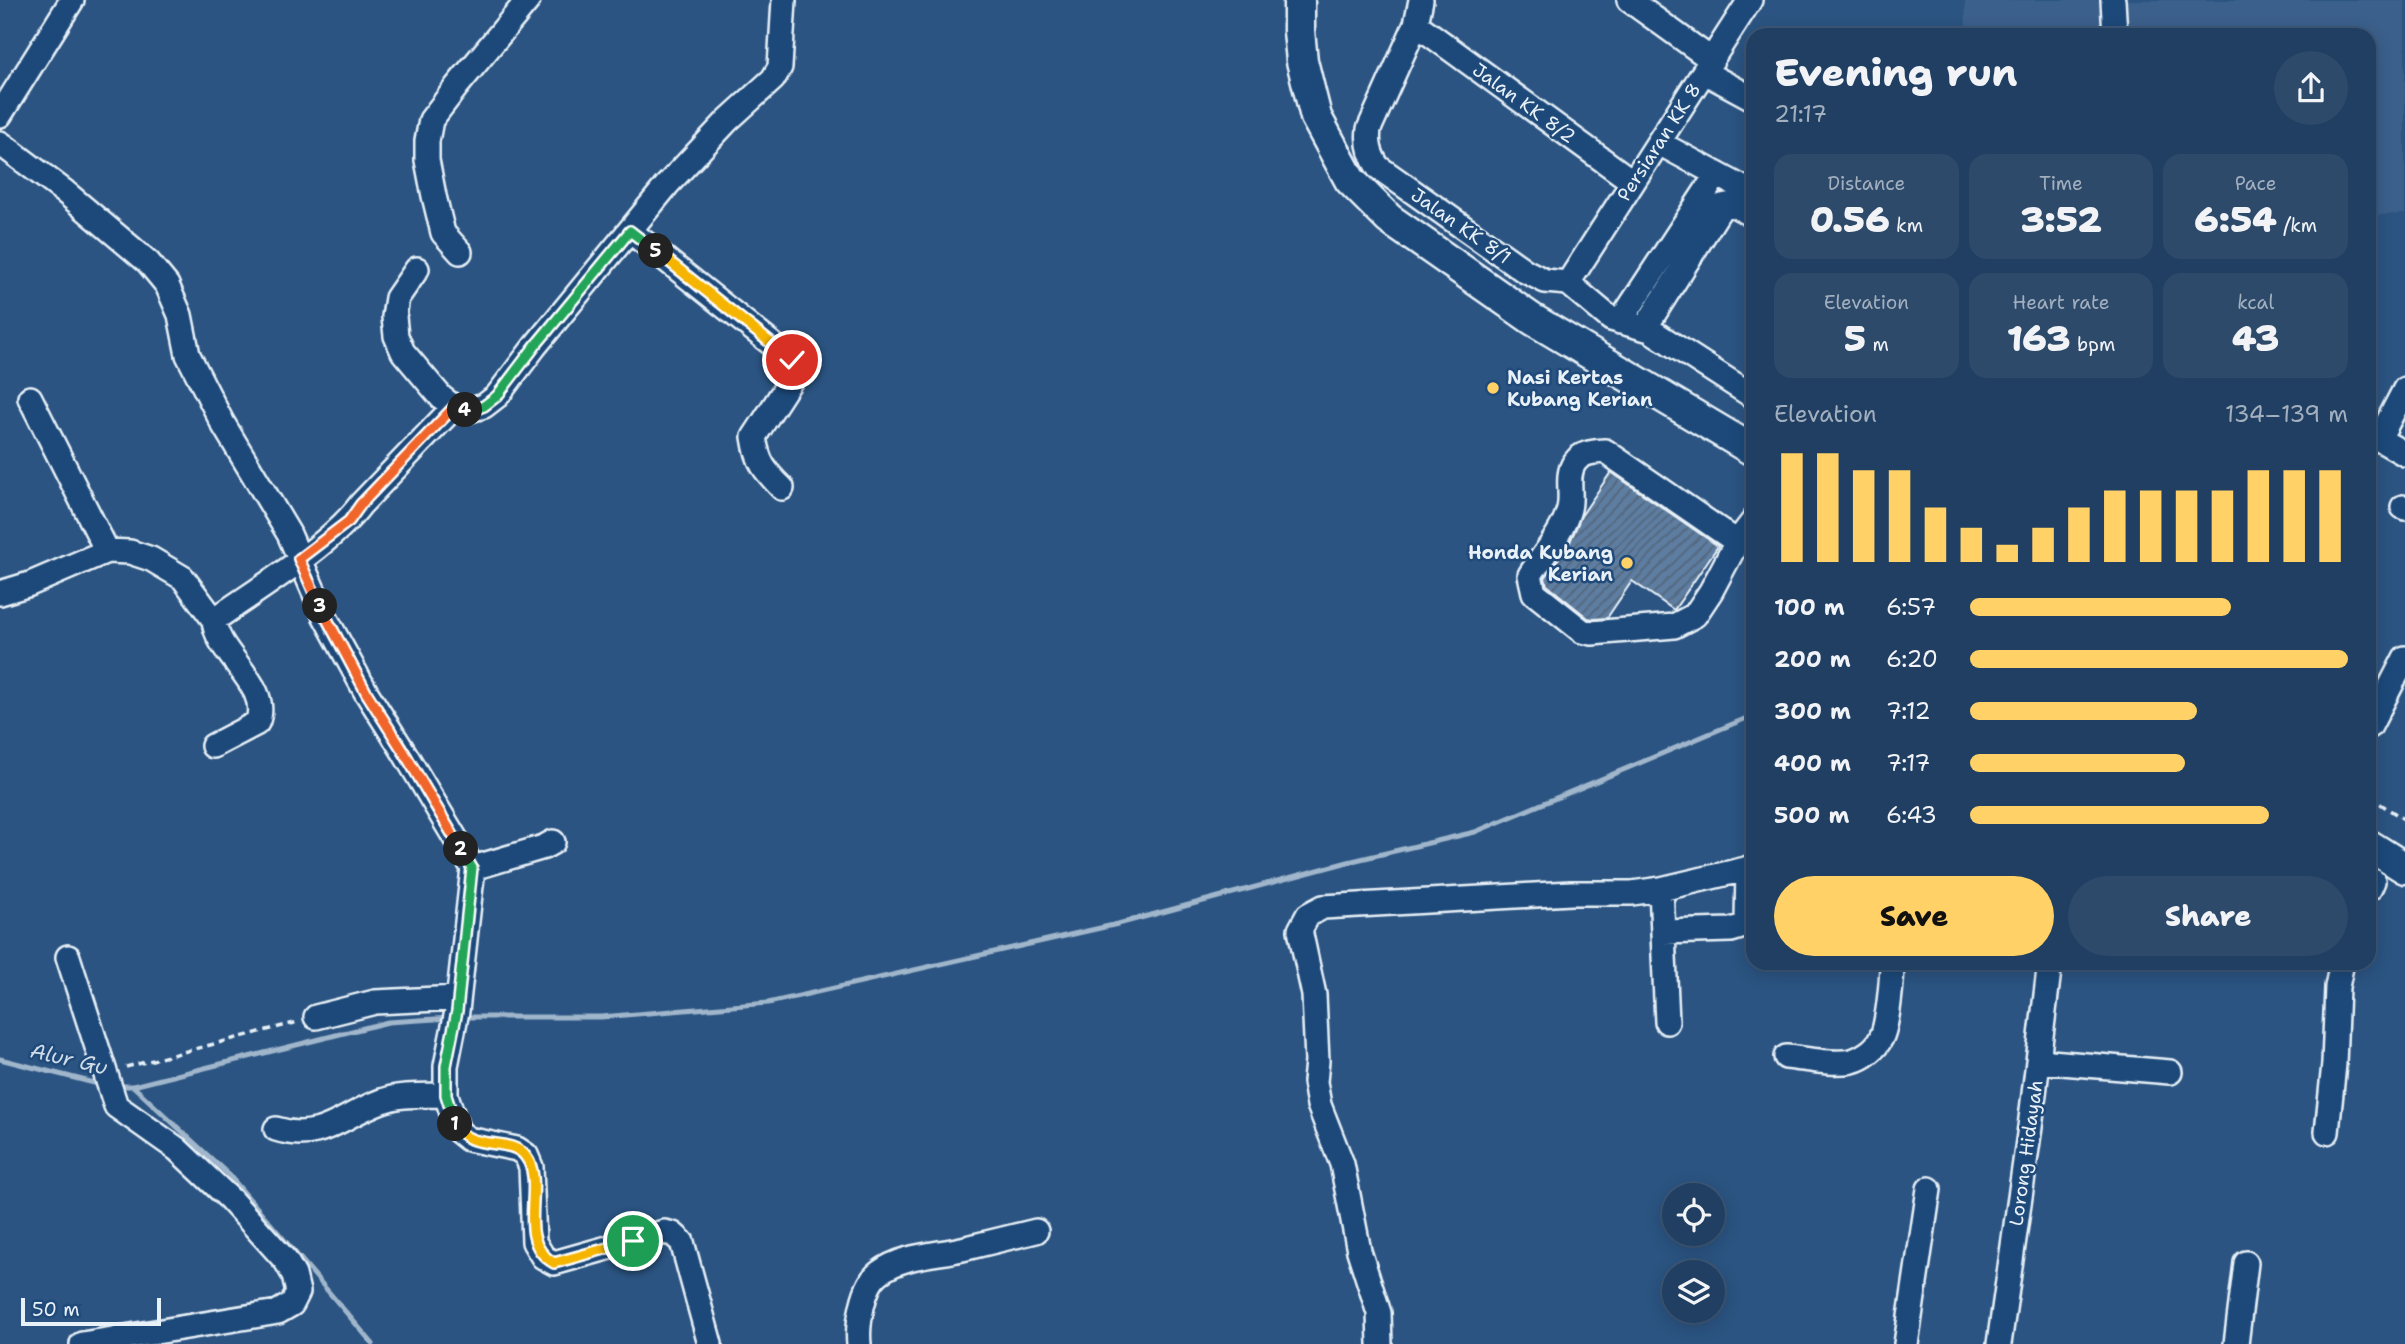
<!DOCTYPE html>
<meta charset="utf-8">
<style>
:root{--surface:#203f62;--page:#2d4a6b;--text:#f1f3f6;--muted:#a2afbe;--line:#3d5877;--accent:#ffd166}
body{margin:0;font-family:"Shantell Sans",sans-serif;background:var(--page);color:var(--text);height:100vh;display:flex;flex-direction:column;font-size:26px;white-space:nowrap}
*{box-sizing:border-box;margin:0}
p{font-size:23px;color:var(--muted)}
.icon{flex:none;width:38px;height:38px;fill:none;stroke:currentColor;stroke-width:2;stroke-linecap:round;stroke-linejoin:round}
.map{position:relative;flex:1;overflow:hidden}
.details{position:absolute;left:1746px;top:28px;width:630px;height:942px;display:flex;flex-direction:column;background:var(--surface);border-radius:21px;box-shadow:0 4px 18px #0003,0 0 0 2px var(--line)}
.details>*{flex:none}
.tools{position:absolute;left:1662px;top:1183px;display:grid;gap:14px}
.tools a{display:grid;place-items:center;width:63px;height:63px;border-radius:50%;background:var(--surface);box-shadow:0 4px 18px #0003,0 0 0 2px var(--line);font-size:35px}
.scale{position:absolute;left:21px;bottom:18px;width:140px;box-sizing:border-box;padding-left:7px;border:4px solid #e8f1f8;border-top:0;font-size:19px;line-height:24px;white-space:nowrap;color:#e8f1f8;-webkit-text-stroke:5px #1f4a7a;paint-order:stroke}
.pin{position:absolute;display:grid;place-items:center;width:60px;height:60px;color:#fff;margin:-30px;border:4px solid #fff;border-radius:50%;box-shadow:0 2px 7px #0007}
.km{position:absolute;width:35px;height:35px;margin:-18px;border-radius:50%;background:#222;color:#fff;font-size:19px;line-height:35px;text-align:center}
.round{display:grid;place-items:center;flex:none;width:74px;height:74px;border-radius:37px;background:var(--page)}
.overview{display:flex;align-items:center;justify-content:space-between;height:119px;padding:0 28px}
h1{font-size:38px;font-weight:800;line-height:52px}
.figures{display:grid;grid-template-columns:repeat(3,1fr);gap:10px;height:119px;padding:7px 28px}
.figures div{display:grid;align-content:center;border-radius:18px;background:var(--page);text-align:center}
.figures b{font-size:35px;font-weight:800}
.figures small{font-size:19px;font-weight:400}
.figures p{font-size:19px}
.chart{height:196px;padding:14px 28px}
.chart p{display:flex;justify-content:space-between}
.chart svg{width:100%;height:126px;margin-top:7px;stroke:var(--accent);stroke-width:6}
.action{display:flex;gap:14px;margin-top:auto;padding:14px 28px}
.action a{flex:1;height:80px;border-radius:42px;background:var(--accent);color:#111;font-size:28px;font-weight:800;line-height:80px;text-align:center}
.action a+a{background:var(--page);color:var(--text)}
ul{padding:0 28px;list-style:none;font-size:23px}
li{display:grid;grid-template-columns:112px 84px 1fr;align-items:center;height:52px}
li i{height:18px;border-radius:9px;background:var(--accent)}
.map>svg:first-child{display:block}
.built{fill:#3a608b}
.lines{fill:none;stroke-linecap:round;stroke-linejoin:round}
.stream{stroke:#a0b6cb;stroke-width:5}
.building{fill:url(#building-hatch);stroke:#e8f1f8;stroke-width:2}
.minor-casing{stroke:#e8f1f8;stroke-width:28}
.major-casing{stroke:#e8f1f8;stroke-width:35}
.path{stroke:#e8f1f8;stroke-width:3.5;stroke-dasharray:7 5;stroke-linecap:butt}
.minor{stroke:#1f4a7a;stroke-width:23}
.major{stroke:#1f4a7a;stroke-width:30}
.split-1-casing{stroke:#fff;stroke-width:14}
.split-2-casing{stroke:#fff;stroke-width:14}
.split-3-casing{stroke:#fff;stroke-width:14}
.split-4-casing{stroke:#fff;stroke-width:14}
.split-5-casing{stroke:#fff;stroke-width:14}
.split-6-casing{stroke:#fff;stroke-width:14}
.split-1{stroke:#f5b400;stroke-width:9}
.split-2{stroke:#22a559;stroke-width:9}
.split-3{stroke:#f0652b;stroke-width:9}
.split-4{stroke:#f0652b;stroke-width:9}
.split-5{stroke:#22a559;stroke-width:9}
.split-6{stroke:#f5b400;stroke-width:9}
.poi-dot{fill:#ffd166;stroke:#1f4a7a;stroke-width:2.5}
.labels{text-anchor:middle;dominant-baseline:central;stroke-width:5;stroke-linejoin:round;paint-order:stroke}
.street-label{font-size:19px;fill:#e8f1f8;stroke:#1f4a7a}
.poi-label{font-size:19px;font-weight:bold;fill:#e8f1f8;stroke:#1f4a7a;text-anchor:start}
.water-label{font-size:21px;font-style:italic;fill:#d0dde9;stroke:#1f4a7a}
</style>
<div class="map">
<svg width="2405" height="1344" viewBox="0 0 2405 1344">
<defs>
<pattern id="building-hatch" width="6" height="6" patternUnits="userSpaceOnUse" patternTransform="scale(1.75)"><rect width="6" height="6" fill="#5d7da1"/><path d="M-1 1l2-2M0 6l6-6M5 7l2-2" fill="none" stroke="#53657a"/></pattern>
</defs>
<rect width="100%" height="100%" fill="#2b5482"/>
<filter id="ink" filterUnits="userSpaceOnUse"><feTurbulence type="fractalNoise" baseFrequency=".0143" numOctaves="2"/><feDisplacementMap in="SourceGraphic" scale="14" xChannelSelector="R" yChannelSelector="G"/><feConvolveMatrix kernelMatrix="1 2 1 2 8 2 1 2 1" color-interpolation-filters="sRGB"/></filter>
<g filter="url(#ink)">
<path class="built" d="M1965,0H2405V214L2370,215V35H1966Z"/>
<g class="lines">
<path class="stream" d="M461,1017H601L768,1003L1118,924L1348,862L1475,832L1754,715
M0,1059L102,1085
M115,1086H133L388,1022L451,1018
M133,1086L229,1175L373,1344"/>
</g>
<path class="building" d="M1611,472L1718,546L1674,610L1632,581L1607,618L1593,619L1588,618L1547,585L1545,578L1570,542L1581,516Z"/>
<g class="lines">
<defs>
<path id="minor" d="M1421,0L1416,24L1369,129C1367,144 1370,155 1378,167L1525,271L1545,281L1568,283
M1629,0L1712,60
M2113,0L2115,35
M1416,24L1633,182
M1704,72L1754,99
M0,115L72,0
M0,143L65,192L148,262L167,285L180,315L188,355L222,422L289,534L324,615L366,692L405,754L473,868L457,1011L446,1066V1095L458,1131L468,1139L517,1149L526,1155L531,1167L534,1242L543,1257L554,1263L664,1232L673,1234L682,1242L710,1344
M1659,143L1754,194
M630,231L792,360L793,373L791,380L754,437C758,463 764,470 782,488
M460,252L443,233L434,196L427,160V141L431,120L457,86L528,0
M417,269L397,298L394,317L396,336L403,352L441,397L454,407L470,410L484,406L497,396L535,346L667,185L728,120L773,79L780,67L784,0
M1568,283L1750,0
M1568,283L1611,319L1650,330L1754,397
M1620,322L1717,174
M1645,328L1722,206L1732,204L1754,216
M30,398L107,551
M2370,434L2405,454
M2379,439L2405,389
M2403,507L2405,508
M1737,542L1605,451C1594,452 1582,452 1575,462C1565,475 1573,494 1569,509C1563,532 1543,555 1530,575L1534,593L1582,631L1592,633L1674,626L1695,615L1711,591L1737,542L1754,520
M0,593L30,584L107,551L130,552L151,559L183,578L214,620
M2370,726L2405,658
M213,746L257,723C273,686 216,655 214,620C258,589 330,546 361,504L454,407
M473,868L544,847L553,842
M2370,888L2373,881
M1661,889L1667,1022
M1663,932L1731,930L1744,926L1747,922L1748,868
M68,957L116,1106L177,1149L230,1199L286,1261L294,1275L298,1292L292,1304L278,1312L82,1344
M316,1017L375,1002L458,998
M1786,1057C1807,1059 1832,1065 1852,1061C1863,1058 1876,1049 1881,1038C1888,1025 1892,979 1892,962
M2038,1061L2170,1072
M276,1129C326,1145 348,1108 392,1098C409,1094 429,1096 446,1095
M2327,1132L2334,1064L2337,987L2342,962
M859,1344C857,1325 863,1285 879,1273C902,1255 935,1255 962,1249C987,1243 1011,1237 1036,1231
M1380,1344L1379,1313L1359,1251L1342,1164L1319,1105L1315,1082L1317,1061L1314,995L1300,930L1308,915L1323,907L1571,893H1632L1661,889L1754,867
M1906,1344L1929,1189
M1999,1344L2030,1127L2050,962
M2236,1344L2246,1263"/>
<path id="major" d="M1299,0V31L1302,61L1316,117L1350,180L1389,219L1532,319L1754,451
M2370,846L2405,868"/>
</defs>
<use href="#minor" class="minor-casing"/>
<use href="#major" class="major-casing"/>
<path class="path" d="M2370,797L2405,820
M126,1067L298,1022"/>
<use href="#minor" class="minor"/>
<use href="#major" class="major"/>
</g>
</g>
<g class="lines" filter="url(#ink)">
<defs>
<path id="split-1" d="M455,1124C468,1153 511,1135 526,1157C547,1185 513,1240 554,1263L633,1241"/>
<path id="split-2" d="M455,1124L446,1095V1066L457,1011L472,868L461,849"/>
<path id="split-3" d="M320,606L366,692L405,754L461,849"/>
<path id="split-4" d="M320,606L299,559L349,521L361,504L454,407L465,410"/>
<path id="split-5" d="M465,410L470,411L484,406L497,396L535,346L630,231L656,251"/>
<path id="split-6" d="M656,251L792,360"/>
</defs>
<use href="#split-1" class="split-1-casing"/>
<use href="#split-2" class="split-2-casing"/>
<use href="#split-3" class="split-3-casing"/>
<use href="#split-4" class="split-4-casing"/>
<use href="#split-5" class="split-5-casing"/>
<use href="#split-6" class="split-6-casing"/>
<use href="#split-1" class="split-1"/>
<use href="#split-2" class="split-2"/>
<use href="#split-3" class="split-3"/>
<use href="#split-4" class="split-4"/>
<use href="#split-5" class="split-5"/>
<use href="#split-6" class="split-6"/>
</g>
<g class="poi-dot">
<circle cx="1493" cy="388" r="7"/>
<circle cx="1627" cy="563" r="7"/>
</g>
<g class="labels">
<g class="street-label">
<text transform="translate(1524 103) rotate(36)">Jalan KK 8/2</text>
<text transform="translate(1659 142) rotate(-57)">Persiaran KK 8</text>
<text transform="translate(1461 226) rotate(35)">Jalan KK 8/1</text>
<text transform="translate(2026 1153) rotate(-82)">Lorong Hidayah</text>
</g>
<g class="poi-label">
<text x="1507" y="377">Nasi Kertas<tspan x="1507" dy="22">Kubang Kerian</tspan></text>
<text x="1613" y="552" text-anchor="end">Honda Kubang<tspan x="1613" dy="22">Kerian</tspan></text>
</g>
<g class="water-label">
<text transform="translate(69 1059) rotate(13)">Alur Gu</text>
</g>
</g>
</svg>
<div class="tools">
<a><svg class="icon" aria-label="locate" viewBox="0 0 24 24"><circle cx="12" cy="12" r="6"/><path d="M12 2v4M12 18v4M2 12h4M18 12h4"/></svg></a>
<a><svg class="icon" aria-label="layers" viewBox="0 0 24 24"><path d="M12 4l9 5-9 5-9-5zM3 14l9 5 9-5"/></svg></a>
</div>
<div class="scale">50 m</div>
<div class="pin" style="left:633px;top:1241px;background:#1e9e55"><svg class="icon" aria-label="arrive" viewBox="0 0 24 24"><path d="M6 21V4h12l-3 4 3 4H6"/></svg></div>
<div class="pin" style="left:792px;top:360px;background:#d93025"><svg class="icon" aria-label="check" viewBox="0 0 24 24"><path d="M5 12l5 5 9-10"/></svg></div>
<b class="km" style="left:455px;top:1124px">1</b>
<b class="km" style="left:461px;top:849px">2</b>
<b class="km" style="left:320px;top:606px">3</b>
<b class="km" style="left:465px;top:410px">4</b>
<b class="km" style="left:656px;top:251px">5</b>
<section class="details">
<div class="overview"><div><h1>Evening run</h1><p>21:17</p></div><a class="round"><svg class="icon" aria-label="share" viewBox="0 0 24 24"><path d="M12 15V3M7 8l5-5 5 5M5 13v7h14v-7"/></svg></a></div>
<div class="figures">
<div><p>Distance</p><b>0.56<small> km</small></b></div>
<div><p>Time</p><b>3:52</b></div>
<div><p>Pace</p><b>6:54<small> /km</small></b></div>
</div>
<div class="figures">
<div><p>Elevation</p><b>5<small> m</small></b></div>
<div><p>Heart rate</p><b>163<small> bpm</small></b></div>
<div><p>kcal</p><b>43</b></div>
</div>
<div class="chart"><p><span>Elevation</span>134–139 m</p>
<svg viewBox="0 0 160 44" preserveAspectRatio="none"><path d="M5 44V6M15 44V6M25 44V12M35 44V12M45 44V25M55 44V32M65 44V38M75 44V32M85 44V25M95 44V19M105 44V19M115 44V19M125 44V19M135 44V12M145 44V12M155 44V12"/></svg>
</div>
<ul>
<li><b>100 m</b>6:57<i style="width:69%"></i></li>
<li><b>200 m</b>6:20<i style="width:100%"></i></li>
<li><b>300 m</b>7:12<i style="width:60%"></i></li>
<li><b>400 m</b>7:17<i style="width:57%"></i></li>
<li><b>500 m</b>6:43<i style="width:79%"></i></li>
</ul>
<div class="action"><a>Save</a><a>Share</a></div>
</section>
</div>
